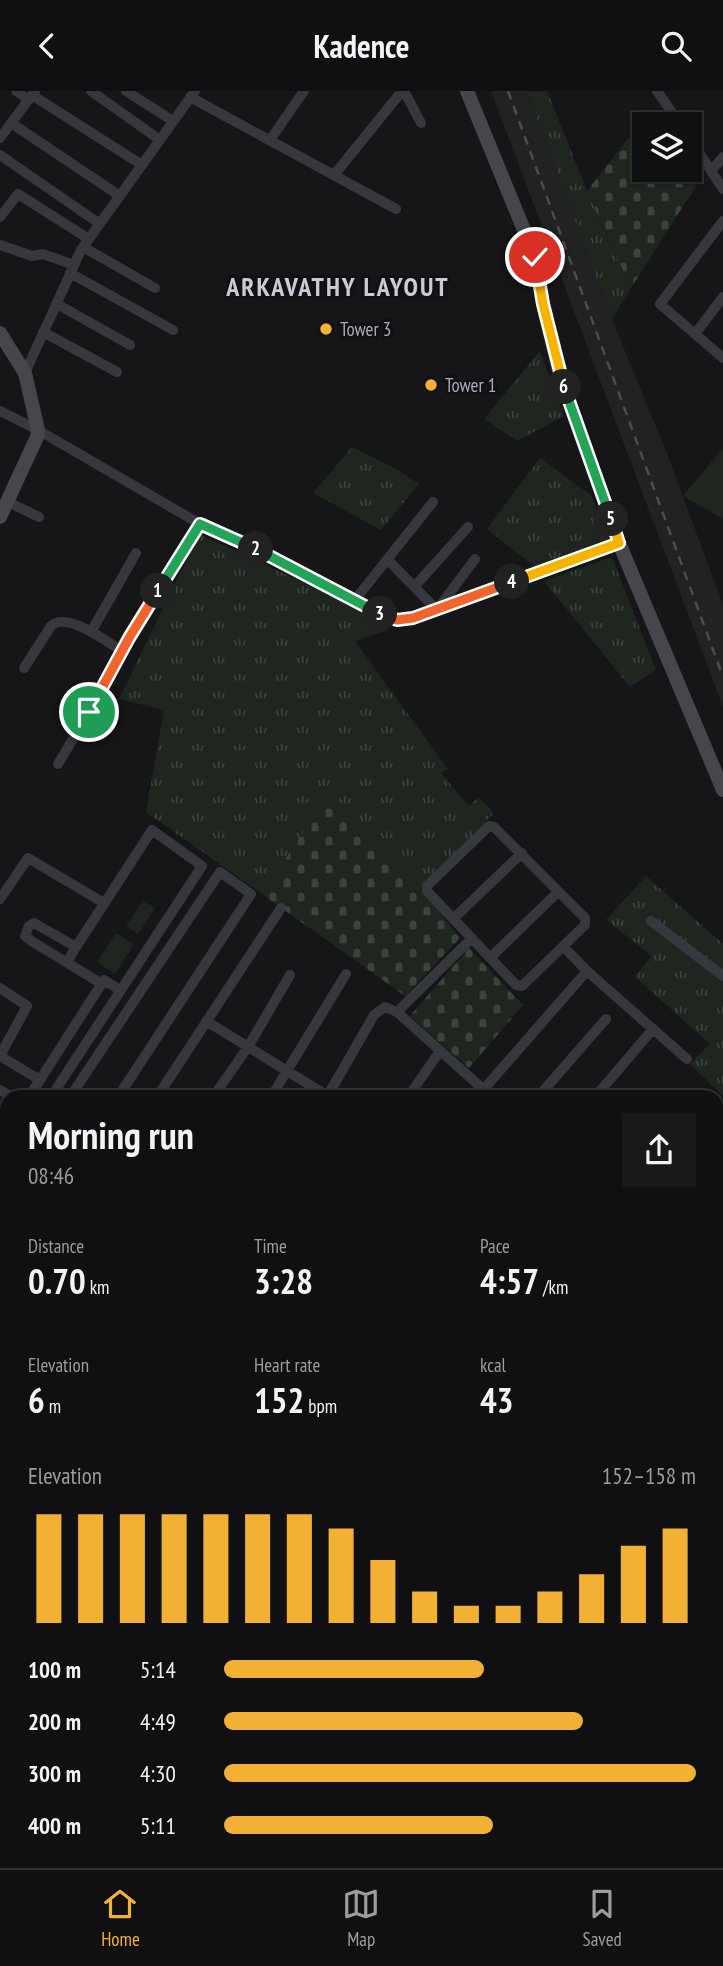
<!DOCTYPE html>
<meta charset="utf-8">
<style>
:root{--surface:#101012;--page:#19191b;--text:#f1f3f6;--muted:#9c9d9f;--line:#303032;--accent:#f2b134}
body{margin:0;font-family:"PT Sans Narrow",sans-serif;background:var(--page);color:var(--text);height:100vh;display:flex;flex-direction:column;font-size:26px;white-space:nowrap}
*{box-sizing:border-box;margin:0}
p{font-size:23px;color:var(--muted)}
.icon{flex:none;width:38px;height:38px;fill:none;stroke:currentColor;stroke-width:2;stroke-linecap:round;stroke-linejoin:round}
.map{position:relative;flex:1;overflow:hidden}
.details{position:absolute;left:0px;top:999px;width:724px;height:779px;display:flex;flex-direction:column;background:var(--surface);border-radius:21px 21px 0 0;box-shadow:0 2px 5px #0004,0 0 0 2px var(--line)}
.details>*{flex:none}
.controls{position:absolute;left:632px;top:21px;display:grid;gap:14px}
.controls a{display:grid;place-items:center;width:70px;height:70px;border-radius:0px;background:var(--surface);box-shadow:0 2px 5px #0004,0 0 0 2px var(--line);font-size:35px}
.pin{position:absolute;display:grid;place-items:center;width:60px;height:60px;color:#fff;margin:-30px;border:4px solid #fff;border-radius:50%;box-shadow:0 2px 7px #0007}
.km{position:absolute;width:35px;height:35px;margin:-18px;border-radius:50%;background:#222;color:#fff;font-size:19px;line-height:35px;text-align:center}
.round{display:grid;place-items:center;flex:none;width:74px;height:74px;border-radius:0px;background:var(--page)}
.summary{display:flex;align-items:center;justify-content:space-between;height:119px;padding:0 28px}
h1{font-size:38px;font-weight:700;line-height:52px}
.figures{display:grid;grid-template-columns:repeat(3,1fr);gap:10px;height:119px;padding:7px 28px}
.figures div{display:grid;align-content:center}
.figures b{font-size:35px;font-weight:700}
.figures small{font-size:19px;font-weight:400}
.figures p{font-size:19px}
.chart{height:196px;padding:14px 28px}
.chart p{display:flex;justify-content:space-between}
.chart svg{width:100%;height:126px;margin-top:7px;stroke:var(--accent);stroke-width:6}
ul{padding:0 28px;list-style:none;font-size:23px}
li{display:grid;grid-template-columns:112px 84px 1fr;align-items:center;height:52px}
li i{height:18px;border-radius:9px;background:var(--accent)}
header{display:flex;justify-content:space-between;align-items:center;height:91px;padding:0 28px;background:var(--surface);font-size:32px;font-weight:700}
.tab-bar{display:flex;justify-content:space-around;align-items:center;height:98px;border-top:2px solid var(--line);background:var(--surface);font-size:19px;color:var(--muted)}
.tab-bar a{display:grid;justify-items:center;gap:4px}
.tab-bar .on{color:var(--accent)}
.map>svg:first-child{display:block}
.built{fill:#222225}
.grass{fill:url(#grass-tufts)}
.cemetery{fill:url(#cemetery-stones)}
.green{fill:#1e261f}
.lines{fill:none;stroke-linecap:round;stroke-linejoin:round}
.street{stroke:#37383d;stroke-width:10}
.secondary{stroke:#45474d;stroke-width:14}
.rail{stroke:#4a4c52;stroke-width:2.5;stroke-dasharray:9 7;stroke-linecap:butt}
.split-1-casing{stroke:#fff;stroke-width:14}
.split-2-casing{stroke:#fff;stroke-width:14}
.split-3-casing{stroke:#fff;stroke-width:14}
.split-4-casing{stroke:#fff;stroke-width:14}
.split-5-casing{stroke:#fff;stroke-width:14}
.split-6-casing{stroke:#fff;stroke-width:14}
.split-7-casing{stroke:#fff;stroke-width:14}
.split-1{stroke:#f0652b;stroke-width:9}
.split-2{stroke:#22a559;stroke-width:9}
.split-3{stroke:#22a559;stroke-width:9}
.split-4{stroke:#f0652b;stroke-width:9}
.split-5{stroke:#f5b400;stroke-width:9}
.split-6{stroke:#22a559;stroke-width:9}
.split-7{stroke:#f5b400;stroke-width:9}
.poi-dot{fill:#f2b134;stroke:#111113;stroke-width:2.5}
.labels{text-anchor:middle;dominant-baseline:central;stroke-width:6;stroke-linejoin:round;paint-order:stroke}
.poi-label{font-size:19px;fill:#a8adb8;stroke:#111113;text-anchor:start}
.district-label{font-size:26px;font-weight:bold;letter-spacing:2px;fill:#c9ccd4;stroke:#111113}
</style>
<header><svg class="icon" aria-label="back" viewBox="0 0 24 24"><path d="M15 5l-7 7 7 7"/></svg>Kadence<svg class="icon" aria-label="search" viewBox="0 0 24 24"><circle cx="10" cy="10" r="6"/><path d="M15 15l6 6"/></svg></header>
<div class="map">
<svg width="723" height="1777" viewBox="0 0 723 1777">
<defs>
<pattern id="grass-tufts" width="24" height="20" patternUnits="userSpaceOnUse" patternTransform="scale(1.75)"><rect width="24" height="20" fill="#1e261f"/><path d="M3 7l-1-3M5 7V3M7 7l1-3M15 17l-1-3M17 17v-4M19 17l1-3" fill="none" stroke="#3c433d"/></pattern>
<pattern id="cemetery-stones" width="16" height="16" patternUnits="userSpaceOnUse" patternTransform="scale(1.75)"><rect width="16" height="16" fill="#1e261f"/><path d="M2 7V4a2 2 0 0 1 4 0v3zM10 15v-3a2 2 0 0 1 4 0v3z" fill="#3c433d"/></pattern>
</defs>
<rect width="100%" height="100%" fill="#161618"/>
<path class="built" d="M491,0H527L612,228L668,365L723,514V616Z"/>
<path class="grass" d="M527,0H547L587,100L631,197L612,228Z
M540,260L564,325L517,350L484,328Z
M352,356L400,380L419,393L381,439L313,402Z
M540,367L591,404L609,447L535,476L487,438Z
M199,443L335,506L388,539L355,550L448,678L441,682L469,715L479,706L494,722L421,797L324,711L262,803L146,721L164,619L119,608Z
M612,466L656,579L630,596L544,490Z
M646,785L723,853V1005L690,973L710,953L635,886L652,865L606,829Z
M7,1368V1478L0,1479V1376Z"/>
<path class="cemetery" d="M630,45L644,49V79H690V62L692,63L703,84L631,197L587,100Z
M324,710L421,797L460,847L405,905L262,803Z
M469,857L523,914L469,977L410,925Z"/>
<path class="green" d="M723,357V428L683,405Z
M143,809L155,817L138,843L126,835Z
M116,842L134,853L115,883L97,871Z
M116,1771H186L190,1777H117L114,1774Z"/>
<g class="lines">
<path class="street" d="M16,0L29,9
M91,0L160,49
M126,0L173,30
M404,0L421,32
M657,0L680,33
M32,4L142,74
M190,6L396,118
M11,32L120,105
M0,47L35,0
M690,48L723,98
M270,49L304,0
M0,64L100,133
M711,80L723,66
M334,84L402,0
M0,126L18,103L89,148
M723,130L660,213L723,267
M0,154L32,165L43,163L74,174
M83,156L155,197
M70,182L173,239
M57,213L130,254
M43,241L117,281
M695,243L723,206
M25,282L81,159L195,0
M0,320L38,339L200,433L249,454L380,523L397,529L413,527L619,452
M8,411L39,426
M387,468L437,519L475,468
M415,495L468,436
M354,510L433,411
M91,541L136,462
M24,577L51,535C66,520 106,550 122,560
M58,673L89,621L129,547L200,433
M489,735L494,736L585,827V834L522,895L516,894L427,800V795Z
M0,808L28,767L104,812
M453,828L522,762
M651,830L723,885
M564,856L587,880L687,968
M490,867L558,801
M67,871L76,856L34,832L29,835L25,845L33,851L102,893
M0,897L27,915L1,963L5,968L40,989
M397,921L472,847
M206,930L328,1005
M0,999L12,1006
M29,1006L104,889L120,899
M51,1006L202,775L152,739L76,856
M70,1006L220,781L251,803L118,1006
M157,1006L281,817
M213,1006L248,956L290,884
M271,1006L346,883
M327,1006L374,924L385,916L397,921L492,1006
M408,1006L440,960
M477,1006L587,880
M538,1006L606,928
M595,1006L653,938
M0,1100L7,1104
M718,1109L723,1115
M0,1115L7,1120
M0,1141L7,1130
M718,1158L723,1163
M718,1215L723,1221
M723,1272L718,1288L723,1294
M718,1343L723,1349
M718,1373L723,1368
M718,1409L723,1415
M718,1475L723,1481
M0,1540L7,1532
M718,1543L723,1548
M718,1638L723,1634
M0,1641L7,1634
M0,1671L7,1677
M718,1715L723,1720
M0,1748L7,1753
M718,1757L723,1753
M33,1771L43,1777
M651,1771L656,1777
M91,1777L105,1771
M261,1777L268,1771
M359,1777L366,1771
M438,1777L444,1771
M557,1777L563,1771
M694,1777L701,1771"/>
<path class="secondary" d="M467,0L535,166L543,213L560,284L619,452L723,699
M0,242L25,282L38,339L37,346L0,426
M0,1487L7,1485
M187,1771L192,1777"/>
<path class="rail" d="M508,0L723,586"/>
</g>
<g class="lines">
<defs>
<path id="split-1" d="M89,621L129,547L158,500"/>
<path id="split-2" d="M158,500L200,433L256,458"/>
<path id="split-3" d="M256,458L380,523"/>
<path id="split-4" d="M380,523L397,529L413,527L512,491"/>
<path id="split-5" d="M512,491L619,452L611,428"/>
<path id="split-6" d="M564,296L611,428"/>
<path id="split-7" d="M535,166L543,213L564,296"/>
</defs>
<use href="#split-1" class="split-1-casing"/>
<use href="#split-2" class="split-2-casing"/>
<use href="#split-3" class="split-3-casing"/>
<use href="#split-4" class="split-4-casing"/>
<use href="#split-5" class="split-5-casing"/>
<use href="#split-6" class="split-6-casing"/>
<use href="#split-7" class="split-7-casing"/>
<use href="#split-1" class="split-1"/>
<use href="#split-2" class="split-2"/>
<use href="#split-3" class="split-3"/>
<use href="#split-4" class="split-4"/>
<use href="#split-5" class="split-5"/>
<use href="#split-6" class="split-6"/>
<use href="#split-7" class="split-7"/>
</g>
<g class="poi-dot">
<circle cx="326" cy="238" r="7"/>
<circle cx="431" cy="294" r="7"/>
</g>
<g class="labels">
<g class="poi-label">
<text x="340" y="238">Tower 3</text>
<text x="445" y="294">Tower 1</text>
</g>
<g class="district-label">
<text x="338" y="195">ARKAVATHY LAYOUT</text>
</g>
</g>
</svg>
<div class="controls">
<a><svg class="icon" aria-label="layers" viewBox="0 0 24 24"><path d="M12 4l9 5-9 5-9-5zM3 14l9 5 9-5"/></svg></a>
</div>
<div class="pin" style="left:89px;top:621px;background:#1e9e55"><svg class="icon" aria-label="arrive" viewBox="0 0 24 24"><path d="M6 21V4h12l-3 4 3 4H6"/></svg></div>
<div class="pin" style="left:535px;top:166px;background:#d93025"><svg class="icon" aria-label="check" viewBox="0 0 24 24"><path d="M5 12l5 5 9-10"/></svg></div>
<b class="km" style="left:158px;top:500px">1</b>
<b class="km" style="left:256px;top:458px">2</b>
<b class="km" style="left:380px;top:523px">3</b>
<b class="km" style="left:512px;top:491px">4</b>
<b class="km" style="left:611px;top:428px">5</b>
<b class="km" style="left:564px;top:296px">6</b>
<section class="details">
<div class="summary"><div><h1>Morning run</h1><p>08:46</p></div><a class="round"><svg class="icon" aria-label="share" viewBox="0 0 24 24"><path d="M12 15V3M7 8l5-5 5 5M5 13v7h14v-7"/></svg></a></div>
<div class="figures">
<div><p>Distance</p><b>0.70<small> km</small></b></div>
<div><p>Time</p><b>3:28</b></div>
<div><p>Pace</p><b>4:57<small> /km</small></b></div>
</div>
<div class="figures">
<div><p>Elevation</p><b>6<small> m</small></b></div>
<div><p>Heart rate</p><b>152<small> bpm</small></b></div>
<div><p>kcal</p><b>43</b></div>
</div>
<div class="chart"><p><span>Elevation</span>152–158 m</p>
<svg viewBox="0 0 160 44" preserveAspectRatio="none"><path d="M5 44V6M15 44V6M25 44V6M35 44V6M45 44V6M55 44V6M65 44V6M75 44V11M85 44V22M95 44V33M105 44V38M115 44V38M125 44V33M135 44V27M145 44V17M155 44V11"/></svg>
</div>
<ul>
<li><b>100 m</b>5:14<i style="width:55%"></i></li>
<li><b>200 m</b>4:49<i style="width:76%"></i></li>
<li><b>300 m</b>4:30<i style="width:100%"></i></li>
<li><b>400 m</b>5:11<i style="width:57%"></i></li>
</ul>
</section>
</div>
<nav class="tab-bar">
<a class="on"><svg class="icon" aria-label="home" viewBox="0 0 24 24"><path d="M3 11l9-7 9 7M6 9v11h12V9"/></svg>Home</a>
<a><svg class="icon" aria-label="map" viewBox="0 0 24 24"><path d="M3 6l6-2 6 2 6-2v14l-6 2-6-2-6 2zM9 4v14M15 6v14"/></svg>Map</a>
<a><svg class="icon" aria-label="saved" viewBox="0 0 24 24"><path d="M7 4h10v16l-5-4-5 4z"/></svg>Saved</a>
</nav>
